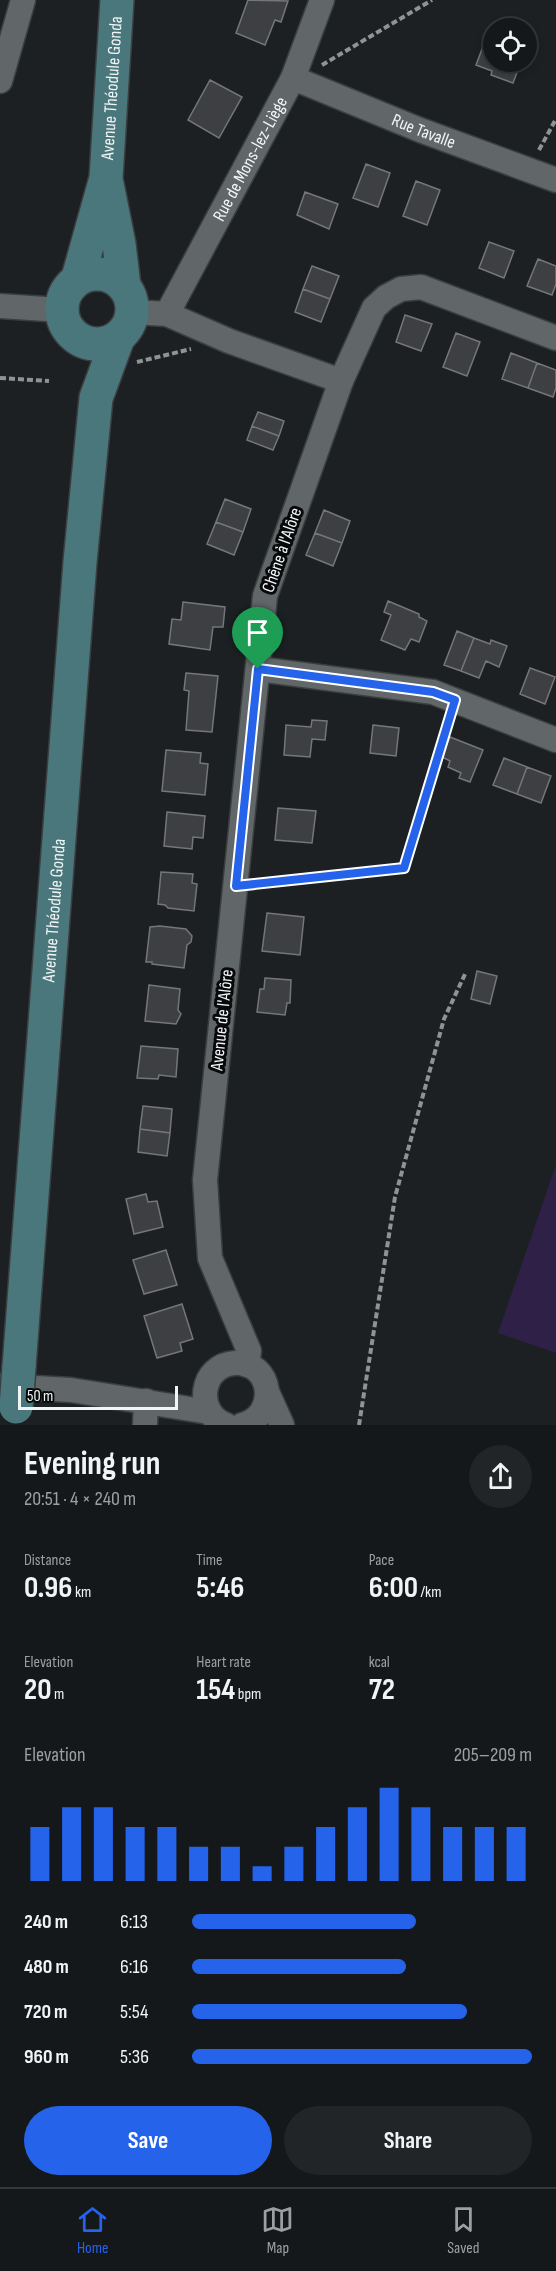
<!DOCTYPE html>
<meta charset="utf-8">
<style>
:root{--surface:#15181a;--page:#222527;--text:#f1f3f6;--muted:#9da0a2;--line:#343739;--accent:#2563eb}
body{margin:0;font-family:"Sofia Sans Condensed",sans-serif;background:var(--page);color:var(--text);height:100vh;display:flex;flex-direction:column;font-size:22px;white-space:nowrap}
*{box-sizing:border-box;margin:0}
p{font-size:20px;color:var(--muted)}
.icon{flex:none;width:33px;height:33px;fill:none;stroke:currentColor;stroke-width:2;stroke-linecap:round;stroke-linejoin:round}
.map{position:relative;height:1425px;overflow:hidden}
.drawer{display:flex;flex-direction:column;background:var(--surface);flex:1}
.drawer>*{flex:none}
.controls{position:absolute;left:483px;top:18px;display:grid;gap:12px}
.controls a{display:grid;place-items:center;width:54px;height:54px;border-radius:50%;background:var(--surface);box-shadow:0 3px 9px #0003,0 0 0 2px var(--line);font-size:30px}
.scale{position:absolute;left:18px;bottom:15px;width:160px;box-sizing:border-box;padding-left:6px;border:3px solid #f2f5f6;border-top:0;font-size:16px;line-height:21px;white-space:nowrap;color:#f2f5f6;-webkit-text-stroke:4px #08090a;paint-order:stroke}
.pin{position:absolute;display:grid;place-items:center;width:51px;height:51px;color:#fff;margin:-62px -26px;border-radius:50% 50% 50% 0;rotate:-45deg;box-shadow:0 0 6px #0007}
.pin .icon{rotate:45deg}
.round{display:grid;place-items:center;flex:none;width:63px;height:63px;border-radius:32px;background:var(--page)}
.head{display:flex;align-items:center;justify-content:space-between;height:102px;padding:0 24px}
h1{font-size:33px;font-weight:700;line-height:45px}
.metrics{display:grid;grid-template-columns:repeat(3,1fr);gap:9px;height:102px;padding:6px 24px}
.metrics div{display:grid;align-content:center}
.metrics b{font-size:30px;font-weight:700}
.metrics small{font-size:16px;font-weight:400}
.metrics p{font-size:16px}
.chart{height:168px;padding:12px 24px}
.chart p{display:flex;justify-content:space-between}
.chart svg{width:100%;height:108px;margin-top:6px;stroke:var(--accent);stroke-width:6}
.action{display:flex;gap:12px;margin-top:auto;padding:12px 24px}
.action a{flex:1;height:69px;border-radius:36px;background:var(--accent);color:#fff;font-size:24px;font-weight:700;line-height:69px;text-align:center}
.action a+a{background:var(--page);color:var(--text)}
ul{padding:0 24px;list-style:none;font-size:20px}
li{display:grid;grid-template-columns:96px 72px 1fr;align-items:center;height:45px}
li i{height:15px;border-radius:8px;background:var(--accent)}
.dock{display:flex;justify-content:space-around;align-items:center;height:84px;border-top:2px solid var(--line);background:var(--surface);font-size:16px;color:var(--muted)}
.dock a{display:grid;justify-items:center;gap:3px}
.dock .active{color:var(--accent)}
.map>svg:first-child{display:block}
.green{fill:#2e2046}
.building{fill:#3e3f43;stroke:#74767a;stroke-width:1.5}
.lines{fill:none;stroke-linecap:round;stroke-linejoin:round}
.street-casing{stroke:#3b3e3f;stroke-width:27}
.secondary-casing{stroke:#3b3e3f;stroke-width:36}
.path{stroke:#8f9394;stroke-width:4;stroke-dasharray:6 3;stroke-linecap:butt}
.street{stroke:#616668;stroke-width:24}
.secondary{stroke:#4a777c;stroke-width:33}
.secondary-bridge-casing{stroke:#3b3e3f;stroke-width:36;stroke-linecap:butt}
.secondary-bridge{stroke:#4a777c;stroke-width:33}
.route-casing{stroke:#fff;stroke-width:12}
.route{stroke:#2563eb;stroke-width:8}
.labels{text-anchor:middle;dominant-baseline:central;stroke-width:6;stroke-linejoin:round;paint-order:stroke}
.street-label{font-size:18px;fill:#f2f5f6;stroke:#08090a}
</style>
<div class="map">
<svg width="556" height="1425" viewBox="0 0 556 1425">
<rect width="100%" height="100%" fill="#1c2022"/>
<path class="green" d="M556,1165V1353L498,1333Z"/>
<path class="building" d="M248,0L288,1L281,22L275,20L265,45L236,33Z
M485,41L494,44V62H521L513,83L491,75L492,71L476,65Z
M210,80L242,97L219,138L188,120Z
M366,164L390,173L378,207L353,198Z
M416,181L440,190L427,225L403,216Z
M305,192L338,204L329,229L297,215Z
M489,242L514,251L504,278L479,268Z
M538,259L556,266V284L552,295L527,286Z
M312,266L339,276L330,299L303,289Z
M303,289L330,299L321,322L295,312Z
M405,315L432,324L421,351L396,342Z
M456,333L480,342L467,376L443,367Z
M511,353L537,363L528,388L502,379Z
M537,363L556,370V388L553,397L528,388Z
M258,412L284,421L279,436L252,426Z
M252,426L279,436L273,450L247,440Z
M225,499L251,509L243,532L216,522Z
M324,510L350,521L342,543L315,533Z
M216,522L243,532L234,555L207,544Z
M315,533L342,543L333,566L306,555Z
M388,601L419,614V617L427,621L419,642L411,639L405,650L381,640L391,615L384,612Z
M183,602L225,607L223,627H213L210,650L169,644L172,619L181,620Z
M457,631L474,638L461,671L444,665Z
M474,638L490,644L491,640L507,646L499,667L486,661L479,678L461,671Z
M530,668L555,677L545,704L520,694Z
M186,673L218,676L212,732L186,730L189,691L184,690Z
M312,720L327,721L325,740L312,739L310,757L284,755L286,725L311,727Z
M373,725L399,728L396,756L370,753Z
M450,737L483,750L470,782L459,778L461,773L448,767L450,761L442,757Z
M166,750L201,753L200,763L208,764L205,795L162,791Z
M504,758L527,767L517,794L493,785Z
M527,767L551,776L541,803L517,794Z
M278,808L316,811L312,843L275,840Z
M167,812L205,816L203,838L193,837L192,849L164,846Z
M161,872L193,874L192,883L197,884L194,911L168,908L165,905L158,904Z
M267,913L304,917L300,955L262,951Z
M160,926L186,929L192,936L191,942L187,945L184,968L152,964V962H146L150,927Z
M477,971L497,976L490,1004L471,999Z
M265,978L291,980L290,1003H287L285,1015L257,1012L260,989H264Z
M149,985L180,989L178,1010L181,1014L176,1024L145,1021Z
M141,1046L178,1049L176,1077L159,1075L158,1079L137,1078Z
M143,1106L172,1109L170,1133L140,1129Z
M140,1129L170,1133L167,1156L138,1152Z
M146,1194L148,1202L157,1201L163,1227L134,1234L126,1199Z
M166,1250L177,1285L144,1294L133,1260Z
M182,1304L193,1339L180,1343L182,1351L157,1358L144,1316Z"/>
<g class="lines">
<defs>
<g id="street">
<path id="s1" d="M293,78L420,130L556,180"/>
<path d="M0,81L23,0"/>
<path d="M0,306L61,310"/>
<path d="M133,312L167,314L229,341L341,381L265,596L205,1180L210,1258L249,1351L247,1365"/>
<path id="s2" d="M167,314L293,78L322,0"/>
<path d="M341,381L374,308L386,297L401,289L421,287L556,338"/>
<path d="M258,669L433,692L556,740"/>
<path d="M0,1386L71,1390L209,1412"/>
<path d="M268,1394L282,1425"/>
<path d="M145,1425L146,1401"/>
<path d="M226,1425C194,1413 200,1365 235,1363C272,1361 280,1415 242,1425"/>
</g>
<g id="secondary">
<path d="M107,184L119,244L124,286"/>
<circle cx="97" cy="309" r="35"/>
<path id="s3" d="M78,278L106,178L117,0"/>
<path id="s4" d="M19,1367L80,562L96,398L118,338"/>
</g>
</defs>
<use href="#street" class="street-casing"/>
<use href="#secondary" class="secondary-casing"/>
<path class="path" d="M322,65L432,0
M539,150L556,119
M137,362L191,349
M0,378L49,381
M257,884L404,868L449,721
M359,1425L395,1197L444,1019L466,972"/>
<use href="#street" class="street"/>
<use href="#secondary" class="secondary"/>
<defs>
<path id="secondary-bridge" d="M16,1407L19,1367"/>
</defs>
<use href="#secondary-bridge" class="secondary-bridge-casing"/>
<use href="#secondary-bridge" class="secondary-bridge"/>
</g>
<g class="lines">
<defs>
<path id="route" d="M258,669L433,692L455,700L404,868L236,886Z"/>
</defs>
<use href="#route" class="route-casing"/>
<use href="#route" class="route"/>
</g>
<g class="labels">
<g class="street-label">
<text stroke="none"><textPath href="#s3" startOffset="194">Avenue Théodule Gonda</textPath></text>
<text stroke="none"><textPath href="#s1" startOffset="141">Rue Tavalle</textPath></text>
<text stroke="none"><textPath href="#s2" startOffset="176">Rue de Mons-lez-Liège</textPath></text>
<text transform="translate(282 550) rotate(-71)">Chêne à l'Alôre</text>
<text stroke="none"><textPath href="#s4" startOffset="458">Avenue Théodule Gonda</textPath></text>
<text transform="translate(222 1020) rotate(-84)">Avenue de l'Alôre</text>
</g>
</g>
</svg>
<div class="controls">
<a><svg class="icon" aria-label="locate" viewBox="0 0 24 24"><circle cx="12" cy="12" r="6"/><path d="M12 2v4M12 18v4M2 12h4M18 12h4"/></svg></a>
</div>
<div class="scale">50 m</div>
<div class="pin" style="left:258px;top:669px;background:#1e9e55"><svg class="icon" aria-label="arrive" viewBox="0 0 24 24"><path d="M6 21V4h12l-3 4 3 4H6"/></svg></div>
</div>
<section class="drawer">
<div class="head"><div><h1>Evening run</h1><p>20:51 · 4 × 240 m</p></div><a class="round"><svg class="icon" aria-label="share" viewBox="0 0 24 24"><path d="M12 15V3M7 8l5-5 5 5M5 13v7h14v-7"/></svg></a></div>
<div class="metrics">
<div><p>Distance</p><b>0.96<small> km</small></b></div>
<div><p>Time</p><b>5:46</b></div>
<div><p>Pace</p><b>6:00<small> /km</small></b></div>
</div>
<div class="metrics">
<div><p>Elevation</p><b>20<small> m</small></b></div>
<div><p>Heart rate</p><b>154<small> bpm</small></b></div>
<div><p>kcal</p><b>72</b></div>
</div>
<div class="chart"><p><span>Elevation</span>205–209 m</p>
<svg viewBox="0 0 160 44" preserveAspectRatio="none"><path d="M5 44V22M15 44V14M25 44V14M35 44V22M45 44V22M55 44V30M65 44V30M75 44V38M85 44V30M95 44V22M105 44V14M115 44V6M125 44V14M135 44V22M145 44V22M155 44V22"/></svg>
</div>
<ul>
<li><b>240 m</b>6:13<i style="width:66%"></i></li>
<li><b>480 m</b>6:16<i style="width:63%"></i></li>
<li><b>720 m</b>5:54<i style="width:81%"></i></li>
<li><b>960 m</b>5:36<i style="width:100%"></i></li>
</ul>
<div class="action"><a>Save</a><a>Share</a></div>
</section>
<nav class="dock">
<a class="active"><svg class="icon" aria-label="home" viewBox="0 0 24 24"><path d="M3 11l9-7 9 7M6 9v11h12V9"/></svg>Home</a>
<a><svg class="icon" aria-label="map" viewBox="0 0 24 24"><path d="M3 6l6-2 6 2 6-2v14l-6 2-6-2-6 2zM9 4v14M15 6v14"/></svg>Map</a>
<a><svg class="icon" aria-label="saved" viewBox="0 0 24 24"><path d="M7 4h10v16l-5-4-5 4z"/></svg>Saved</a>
</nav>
